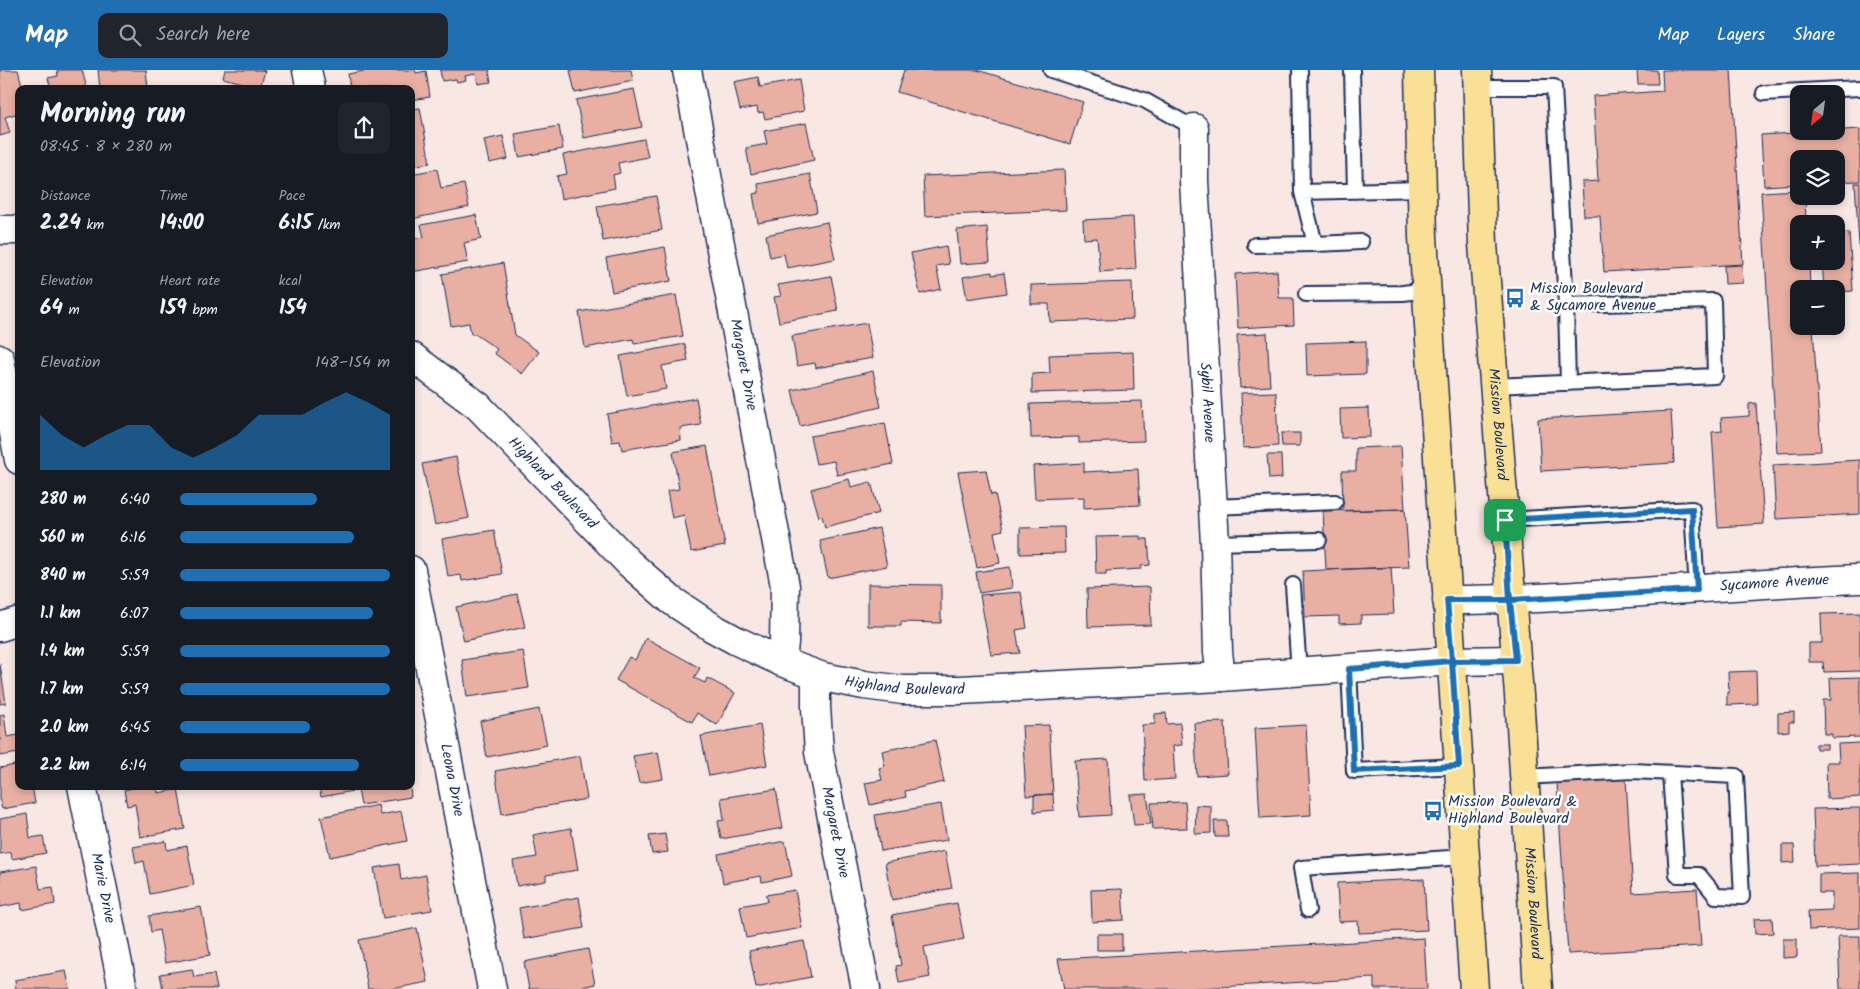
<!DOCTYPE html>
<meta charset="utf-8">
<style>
:root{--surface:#171b24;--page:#20242c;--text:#f1f3f6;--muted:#9ea1a6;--accent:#1f6fb2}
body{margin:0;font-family:Kalam,sans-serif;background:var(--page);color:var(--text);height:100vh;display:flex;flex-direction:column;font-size:19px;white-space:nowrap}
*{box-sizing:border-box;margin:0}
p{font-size:16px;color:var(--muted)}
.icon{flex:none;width:28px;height:28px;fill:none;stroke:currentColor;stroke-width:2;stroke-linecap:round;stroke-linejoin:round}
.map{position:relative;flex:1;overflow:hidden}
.panel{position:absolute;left:15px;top:15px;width:400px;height:705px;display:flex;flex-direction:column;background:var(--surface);border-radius:10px;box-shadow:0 2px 8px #0003}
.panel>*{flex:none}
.needle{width:32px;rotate:209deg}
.tools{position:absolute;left:1790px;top:15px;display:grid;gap:10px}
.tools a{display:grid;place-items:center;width:55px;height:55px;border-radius:10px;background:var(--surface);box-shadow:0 2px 8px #0003;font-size:25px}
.pin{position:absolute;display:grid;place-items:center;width:42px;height:42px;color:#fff;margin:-21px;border-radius:10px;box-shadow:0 2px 8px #0006}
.round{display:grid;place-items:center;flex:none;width:52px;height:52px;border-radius:10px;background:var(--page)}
.overview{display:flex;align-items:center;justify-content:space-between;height:85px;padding:0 25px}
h1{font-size:28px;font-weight:800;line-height:38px}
.stats{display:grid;grid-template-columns:repeat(3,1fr);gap:8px;height:85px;padding:5px 25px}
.stats div{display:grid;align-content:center}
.stats b{font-size:21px;font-weight:800}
.stats small{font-size:14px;font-weight:400}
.stats p{font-size:14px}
.chart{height:140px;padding:10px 25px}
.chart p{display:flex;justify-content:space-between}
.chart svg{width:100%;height:90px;margin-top:5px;fill:var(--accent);opacity:.7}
ul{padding:0 25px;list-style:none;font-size:16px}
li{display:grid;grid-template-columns:80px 60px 1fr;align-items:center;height:38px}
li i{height:12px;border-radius:6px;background:var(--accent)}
header{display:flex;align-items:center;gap:30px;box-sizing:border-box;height:70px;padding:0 25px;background:var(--accent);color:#fff}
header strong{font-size:24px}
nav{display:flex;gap:28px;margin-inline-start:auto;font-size:18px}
.search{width:350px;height:45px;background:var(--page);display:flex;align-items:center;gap:12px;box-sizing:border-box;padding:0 18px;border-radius:10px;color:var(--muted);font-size:19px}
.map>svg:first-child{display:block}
.building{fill:#e9afa3;stroke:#1b2f5e}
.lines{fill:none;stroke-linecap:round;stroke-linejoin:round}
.service-casing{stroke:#1b2f5e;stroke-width:18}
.minor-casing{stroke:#1b2f5e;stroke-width:31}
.primary-casing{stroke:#1b2f5e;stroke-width:31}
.service{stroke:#fff;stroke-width:14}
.minor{stroke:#fff;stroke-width:28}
.primary{stroke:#fadf96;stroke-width:28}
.route-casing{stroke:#fff;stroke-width:10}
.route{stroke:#1f6fb2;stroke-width:6}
.labels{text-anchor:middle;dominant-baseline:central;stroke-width:5;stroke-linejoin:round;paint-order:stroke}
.poi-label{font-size:15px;fill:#1b2f5e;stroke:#fff;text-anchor:start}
.street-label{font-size:15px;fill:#1b2f5e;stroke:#fff}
</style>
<header>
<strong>Map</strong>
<div class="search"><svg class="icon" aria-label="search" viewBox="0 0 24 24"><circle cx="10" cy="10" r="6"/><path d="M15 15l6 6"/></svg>Search here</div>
<nav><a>Map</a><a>Layers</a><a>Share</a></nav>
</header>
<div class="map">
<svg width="1860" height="919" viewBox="0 0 1860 919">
<rect width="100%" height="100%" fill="#f8e7e3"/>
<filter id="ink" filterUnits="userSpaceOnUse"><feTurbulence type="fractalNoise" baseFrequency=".02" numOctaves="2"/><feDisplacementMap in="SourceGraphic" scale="10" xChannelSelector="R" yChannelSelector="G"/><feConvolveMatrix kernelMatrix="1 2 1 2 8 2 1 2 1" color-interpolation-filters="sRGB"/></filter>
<g filter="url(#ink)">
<path class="building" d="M0,0H18L23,19H19V43L5,47L10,63L0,66Z
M57,0H82L87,19H51L48,8L58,6Z
M98,0H146L148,19H100Z
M225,0H262L265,1L260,18L223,8Z
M369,0H415L416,3L426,1L430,27L411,30V19H350L348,4Z
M440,0H490L489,2L491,12L478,14L476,4L465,6L466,10L457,12L456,9L442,11Z
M570,0H631L633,11L575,23Z
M904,0H977L1083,32L1070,74L897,22Z
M1637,0H1657L1658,14H1638Z
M1662,0H1731L1743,194L1604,202L1600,146H1584L1582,112L1598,111L1593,26L1663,21Z
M758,7L760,17L799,10L804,41L765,49L763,42L758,43L757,37L740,40L734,12Z
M634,19L642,57L584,68L576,30Z
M420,38L430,93L411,96V39Z
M806,53L814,90L751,104L746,78L767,74L764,61Z
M559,56L563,79L519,87L515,64Z
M1860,59V111L1836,112V89H1799V114L1764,116L1761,65Z
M503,66L508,89L489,93L484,70Z
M644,69L648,87L618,93L620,103L613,105L615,118L561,129L557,106L567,104L563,85Z
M437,99L441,118L464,114L469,137L411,149V104Z
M1064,100L1066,140L925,146L923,106Z
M810,104L817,142L758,153L753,124L759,123L758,114Z
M1855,113H1860V189Z
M1799,120V126H1805L1806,154H1799V191H1809L1810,219H1799V256H1813L1821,381L1777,383L1761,122Z
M656,126L662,160L603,171L597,136Z
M476,145L481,169L464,173L468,192L411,202V169L424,167L421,155Z
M1133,147L1136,199L1100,202L1097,168L1084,169L1083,150Z
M827,152L835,189L787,198L784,184L770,187L766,165Z
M987,157L990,192L960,194L957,160Z
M1849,163L1853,221L1836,222V219H1824L1822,191H1836V164Z
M946,176L949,194L936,196L941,219L920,224L911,183Z
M665,177L671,211L612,222L606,188Z
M503,193L515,265L539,282L522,304L494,283L497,279L475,264H471L469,253L451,256L442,204Z
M1742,195L1743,213L1725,214L1724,196Z
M1277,201L1279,228H1293L1294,255L1238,258L1235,204Z
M992,202V205L1004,203L1007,223L967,229L963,207Z
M831,206L838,241L779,252L774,227L781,226L778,215Z
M1132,212L1133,249L1050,252L1049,234H1031V215Z
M676,225L683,266L634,274L633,269L585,278L579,242Z
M867,253L873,288L816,298L815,293L797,296L792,266Z
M1267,263L1270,316L1240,318L1237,265Z
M1366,271V304L1307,306L1306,273Z
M685,274L688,291L662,296L666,319L627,326L620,286Z
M1133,282L1134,320L1032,323V304L1050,303L1049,285Z
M873,301L881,337L800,356L792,320Z
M1276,322L1278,376L1243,378L1241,323Z
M696,328L701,355L680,358L681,370L622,380L620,371L612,372L607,344Z
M1142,331L1144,371L1079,373V367L1031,368L1030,334Z
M1756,333L1764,454L1718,457L1712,362L1722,361L1721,348L1749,346V334Z
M1369,338L1370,367L1341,368L1340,339Z
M1671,341L1674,393L1541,401L1538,349Z
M885,353L893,394L837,405L834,391L816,394L810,366Z
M1281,363H1300V376H1282Z
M707,376L725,476L691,482L684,445L672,448L667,421L679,419L673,382Z
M1401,376L1405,439L1343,441L1342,401H1356V378Z
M1267,385H1281L1282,408L1269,409Z
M456,387L469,448L435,455L422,394Z
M1860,390V444L1776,449L1773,395Z
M1084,393V402L1138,399L1140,435L1084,438V427L1035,429L1033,396Z
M986,400L991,425L995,424L1003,460L994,462L1000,493L977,498L958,402Z
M849,409L851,417L871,412L879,443L825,457L822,446L819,447L811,419Z
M1405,439L1409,497L1326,500L1323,441Z
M1064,457L1065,483L1020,484V458Z
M879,458L887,496L828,508L820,471Z
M494,460L502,504L462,511L461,505L448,507L442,469Z
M1140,466V469H1148L1150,495L1141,496V499L1106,501V504H1096L1095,467Z
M1010,497L1012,518L979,523L976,502Z
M1391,497L1394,544L1361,545V553L1339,554V546L1305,547L1303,501Z
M868,514L941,515V553L901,552V556H868Z
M1150,517L1151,555L1088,557L1087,519Z
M1021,522L1027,558L1016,560L1020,583L991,585L980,525Z
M517,524L525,557L464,571L456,537Z
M1860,543V601L1824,602L1823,592H1809V573H1822L1821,544Z
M646,568L700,598L694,608L705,613L707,608L735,623L717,655L697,643L692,652L616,610L629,587L635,590Z
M523,581L529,618L467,627L462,590Z
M0,594L6,633L0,634Z
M1756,601L1757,634L1727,635V622H1729L1728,602Z
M1860,607V667L1832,668V664H1824L1823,630H1831L1830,608Z
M539,639L547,675L487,687L480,651Z
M1794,642V652H1789V661L1778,662V643Z
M1166,643L1167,654L1180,653L1182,675L1173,676L1175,709L1145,711L1142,655L1155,654V644Z
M4,644L7,667L19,665V683L0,686V645Z
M1225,652L1228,704L1197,706L1194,653Z
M760,655L767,695L709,706L701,666Z
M1049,655L1053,724L1026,726L1022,656Z
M1306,655L1311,745L1260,748L1255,658Z
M935,670L944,712L905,721L906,727L870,735L865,713L882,710L879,698L885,696L882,681Z
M1860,673V727L1827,729L1826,692H1839L1838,674Z
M1816,674H1827V679H1816Z
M658,682L663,709L639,713L633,686Z
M580,686L587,729L502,744L495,701Z
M1108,689L1111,745L1079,747L1075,691Z
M15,695L20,718L32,716L35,733L2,739L0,732V698Z
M1626,709L1633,823L1697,819L1701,876L1568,884L1557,713Z
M144,716H156L158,723L178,719L185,759L140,767L135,734L127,736L124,720Z
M319,716H410L411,727L361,735L358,720L321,727Z
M776,719L783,758L721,769L718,751L724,750L721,728Z
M1053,724L1054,740L1034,742V725Z
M1147,724L1151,754L1134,755L1130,725Z
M1185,732L1187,758L1153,759L1151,733Z
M941,734L947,770L881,781L875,745Z
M378,735L380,745L401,741L407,771L330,787L321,747Z
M1196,735L1211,736V763L1195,764Z
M1860,738V794L1815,796L1813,739Z
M27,744L30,768L43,766L46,783L12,789L11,782L0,784V749Z
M1214,751H1227L1228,767H1215Z
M571,758L578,800L546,805V811L517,816L513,791L537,787L533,765Z
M665,764L668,782L652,784L649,766Z
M166,771L167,780L187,776L194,815L150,824L144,791L136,793L133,777Z
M785,771L792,806L762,812L761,806L723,813L718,784Z
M1782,775H1794L1795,792L1782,793Z
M945,781L952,818L892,830L885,793Z
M399,794L401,810L426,805L432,840L383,848L374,798Z
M36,796L40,819L53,817L55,834L22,840L21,833L0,837V802Z
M1860,803V858L1809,860L1808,841L1832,840V823H1819V804Z
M1424,809L1427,860L1359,863L1358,851L1339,852L1337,813Z
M1122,819L1124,850L1092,852L1091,820Z
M795,820L802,858L746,868L740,836L768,831L766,825Z
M579,827L584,858L524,869L519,838Z
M957,833L964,869L924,877L930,907L899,913L896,896L901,895L892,845Z
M201,837L210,885L165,893L159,860L151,862L149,846Z
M1772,848L1773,863L1755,864L1754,849Z
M417,858L428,912L392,919H368L359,870Z
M1097,864H1122V880H1097Z
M1838,866H1860V919H1840Z
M1424,868L1427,919H1374V908L1183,919H1064L1058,889Z
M1783,869H1797V887L1783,888Z
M804,871L811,907L756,918L749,881Z
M588,879L595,914L573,919H529L524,892Z
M192,899L194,907L214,904L217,919H163L160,904Z
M66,901L70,919H16L15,910Z"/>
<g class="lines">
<defs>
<path id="service" d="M1051,0L1144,30L1194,58
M1300,0L1302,122L1422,119
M1352,0L1355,121
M1478,17H1554L1566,235L1568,313
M1764,23L1860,18
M1302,122L1315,174L1361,172
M1255,175L1315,174
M1306,224L1403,223L1427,220
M1494,316L1715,306L1713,231L1566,235
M1213,437L1335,432
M1505,450L1692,439L1697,520
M1215,473L1319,470
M1293,515L1299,602
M1349,599L1354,701L1459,696
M1524,707L1632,701L1736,706L1742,827L1716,826L1699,805H1677L1670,703
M1308,840L1301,798L1465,787"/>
<g id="minor">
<path d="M307,0L311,19"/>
<path id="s1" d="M687,0L785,516L784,572L782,592"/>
<path id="s2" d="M1194,58V111L1215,473L1218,582L1221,607"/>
<path d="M0,160H19"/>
<path id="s3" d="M411,286L478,336L629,493L671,530L713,558L737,571L782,592L823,607L864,615L903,620H960L1221,607L1452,591L1516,590"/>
<path d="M0,289L19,390"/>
<path id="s4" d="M411,500L492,919"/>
<path id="s5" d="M1447,530C1585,530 1722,514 1860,509"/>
<path d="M0,557L19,551"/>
<path id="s6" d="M816,605V637L819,682L866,919"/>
<path id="s7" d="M82,716L123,919"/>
</g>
<g id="primary">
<path d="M1419,0L1423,167L1474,919"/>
<path id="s8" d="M1477,0L1483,174L1519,625L1538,919"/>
</g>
</defs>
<use href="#service" class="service-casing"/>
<use href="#minor" class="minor-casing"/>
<use href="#primary" class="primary-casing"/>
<use href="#service" class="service"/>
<use href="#minor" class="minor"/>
<use href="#primary" class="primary"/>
</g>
</g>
<g class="lines" filter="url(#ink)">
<defs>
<path id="route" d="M1505,450L1510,530H1447L1452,591L1349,599L1354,701L1459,696L1452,591L1516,590L1510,530L1697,520L1692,439L1505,450"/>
</defs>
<use href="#route" class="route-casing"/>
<use href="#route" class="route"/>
</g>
<defs>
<symbol id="bus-bare" viewBox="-9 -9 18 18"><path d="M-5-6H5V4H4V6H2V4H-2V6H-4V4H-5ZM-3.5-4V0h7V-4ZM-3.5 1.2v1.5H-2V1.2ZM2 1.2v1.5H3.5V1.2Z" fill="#1f6fb2" stroke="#fff" stroke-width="2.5" paint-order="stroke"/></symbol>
</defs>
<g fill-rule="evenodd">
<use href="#bus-bare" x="1501" y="214" width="28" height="28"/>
<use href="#bus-bare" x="1419" y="727" width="28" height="28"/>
</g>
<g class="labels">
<g class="poi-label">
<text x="1530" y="219">Mission Boulevard<tspan x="1530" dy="17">&amp; Sycamore Avenue</tspan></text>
<text x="1448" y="732">Mission Boulevard &amp;<tspan x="1448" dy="17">Highland Boulevard</tspan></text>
</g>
<g class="street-label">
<text stroke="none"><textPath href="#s1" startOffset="300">Margaret Drive</textPath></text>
<text stroke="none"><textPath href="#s2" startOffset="275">Sybil Avenue</textPath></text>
<text stroke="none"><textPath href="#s8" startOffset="355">Mission Boulevard</textPath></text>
<text stroke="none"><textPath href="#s3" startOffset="191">Highland Boulevard</textPath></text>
<text stroke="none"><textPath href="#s5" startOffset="328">Sycamore Avenue</textPath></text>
<text stroke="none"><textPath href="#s3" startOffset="611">Highland Boulevard</textPath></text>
<text stroke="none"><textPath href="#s4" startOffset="214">Leona Drive</textPath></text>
<text stroke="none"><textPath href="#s6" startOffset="159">Margaret Drive</textPath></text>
<text stroke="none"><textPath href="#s7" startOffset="104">Marie Drive</textPath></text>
<text stroke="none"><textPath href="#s8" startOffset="835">Mission Boulevard</textPath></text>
</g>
</g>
</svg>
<div class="tools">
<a><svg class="needle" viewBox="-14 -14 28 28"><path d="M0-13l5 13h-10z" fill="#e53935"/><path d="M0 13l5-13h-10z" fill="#9ea1a6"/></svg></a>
<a><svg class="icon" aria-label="layers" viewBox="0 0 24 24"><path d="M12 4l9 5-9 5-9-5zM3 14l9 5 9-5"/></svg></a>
<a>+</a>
<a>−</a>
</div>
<div class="pin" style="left:1505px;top:450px;background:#1e9e55"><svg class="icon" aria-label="arrive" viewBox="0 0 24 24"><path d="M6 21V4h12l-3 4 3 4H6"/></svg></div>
<section class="panel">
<div class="overview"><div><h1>Morning run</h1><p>08:45 · 8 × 280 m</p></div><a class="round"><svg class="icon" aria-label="share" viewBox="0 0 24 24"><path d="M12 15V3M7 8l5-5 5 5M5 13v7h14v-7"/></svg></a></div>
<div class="stats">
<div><p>Distance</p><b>2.24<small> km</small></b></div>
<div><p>Time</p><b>14:00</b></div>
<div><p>Pace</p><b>6:15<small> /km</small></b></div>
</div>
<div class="stats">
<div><p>Elevation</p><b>64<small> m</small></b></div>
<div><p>Heart rate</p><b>159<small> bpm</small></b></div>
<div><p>kcal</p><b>154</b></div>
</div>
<div class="chart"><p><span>Elevation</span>148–154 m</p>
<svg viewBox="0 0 160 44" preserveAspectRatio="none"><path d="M0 44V17L10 27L20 33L30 27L40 22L50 22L60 33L70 38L80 33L90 27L100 17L110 17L120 17L130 11L140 6L150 11L160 17V44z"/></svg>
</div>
<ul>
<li><b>280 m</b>6:40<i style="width:65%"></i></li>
<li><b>560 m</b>6:16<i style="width:83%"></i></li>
<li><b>840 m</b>5:59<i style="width:100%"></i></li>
<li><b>1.1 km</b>6:07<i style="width:92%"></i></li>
<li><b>1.4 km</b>5:59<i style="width:100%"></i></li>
<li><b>1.7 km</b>5:59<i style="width:100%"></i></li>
<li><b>2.0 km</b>6:45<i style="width:62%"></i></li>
<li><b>2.2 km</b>6:14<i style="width:85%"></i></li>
</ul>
</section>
</div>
